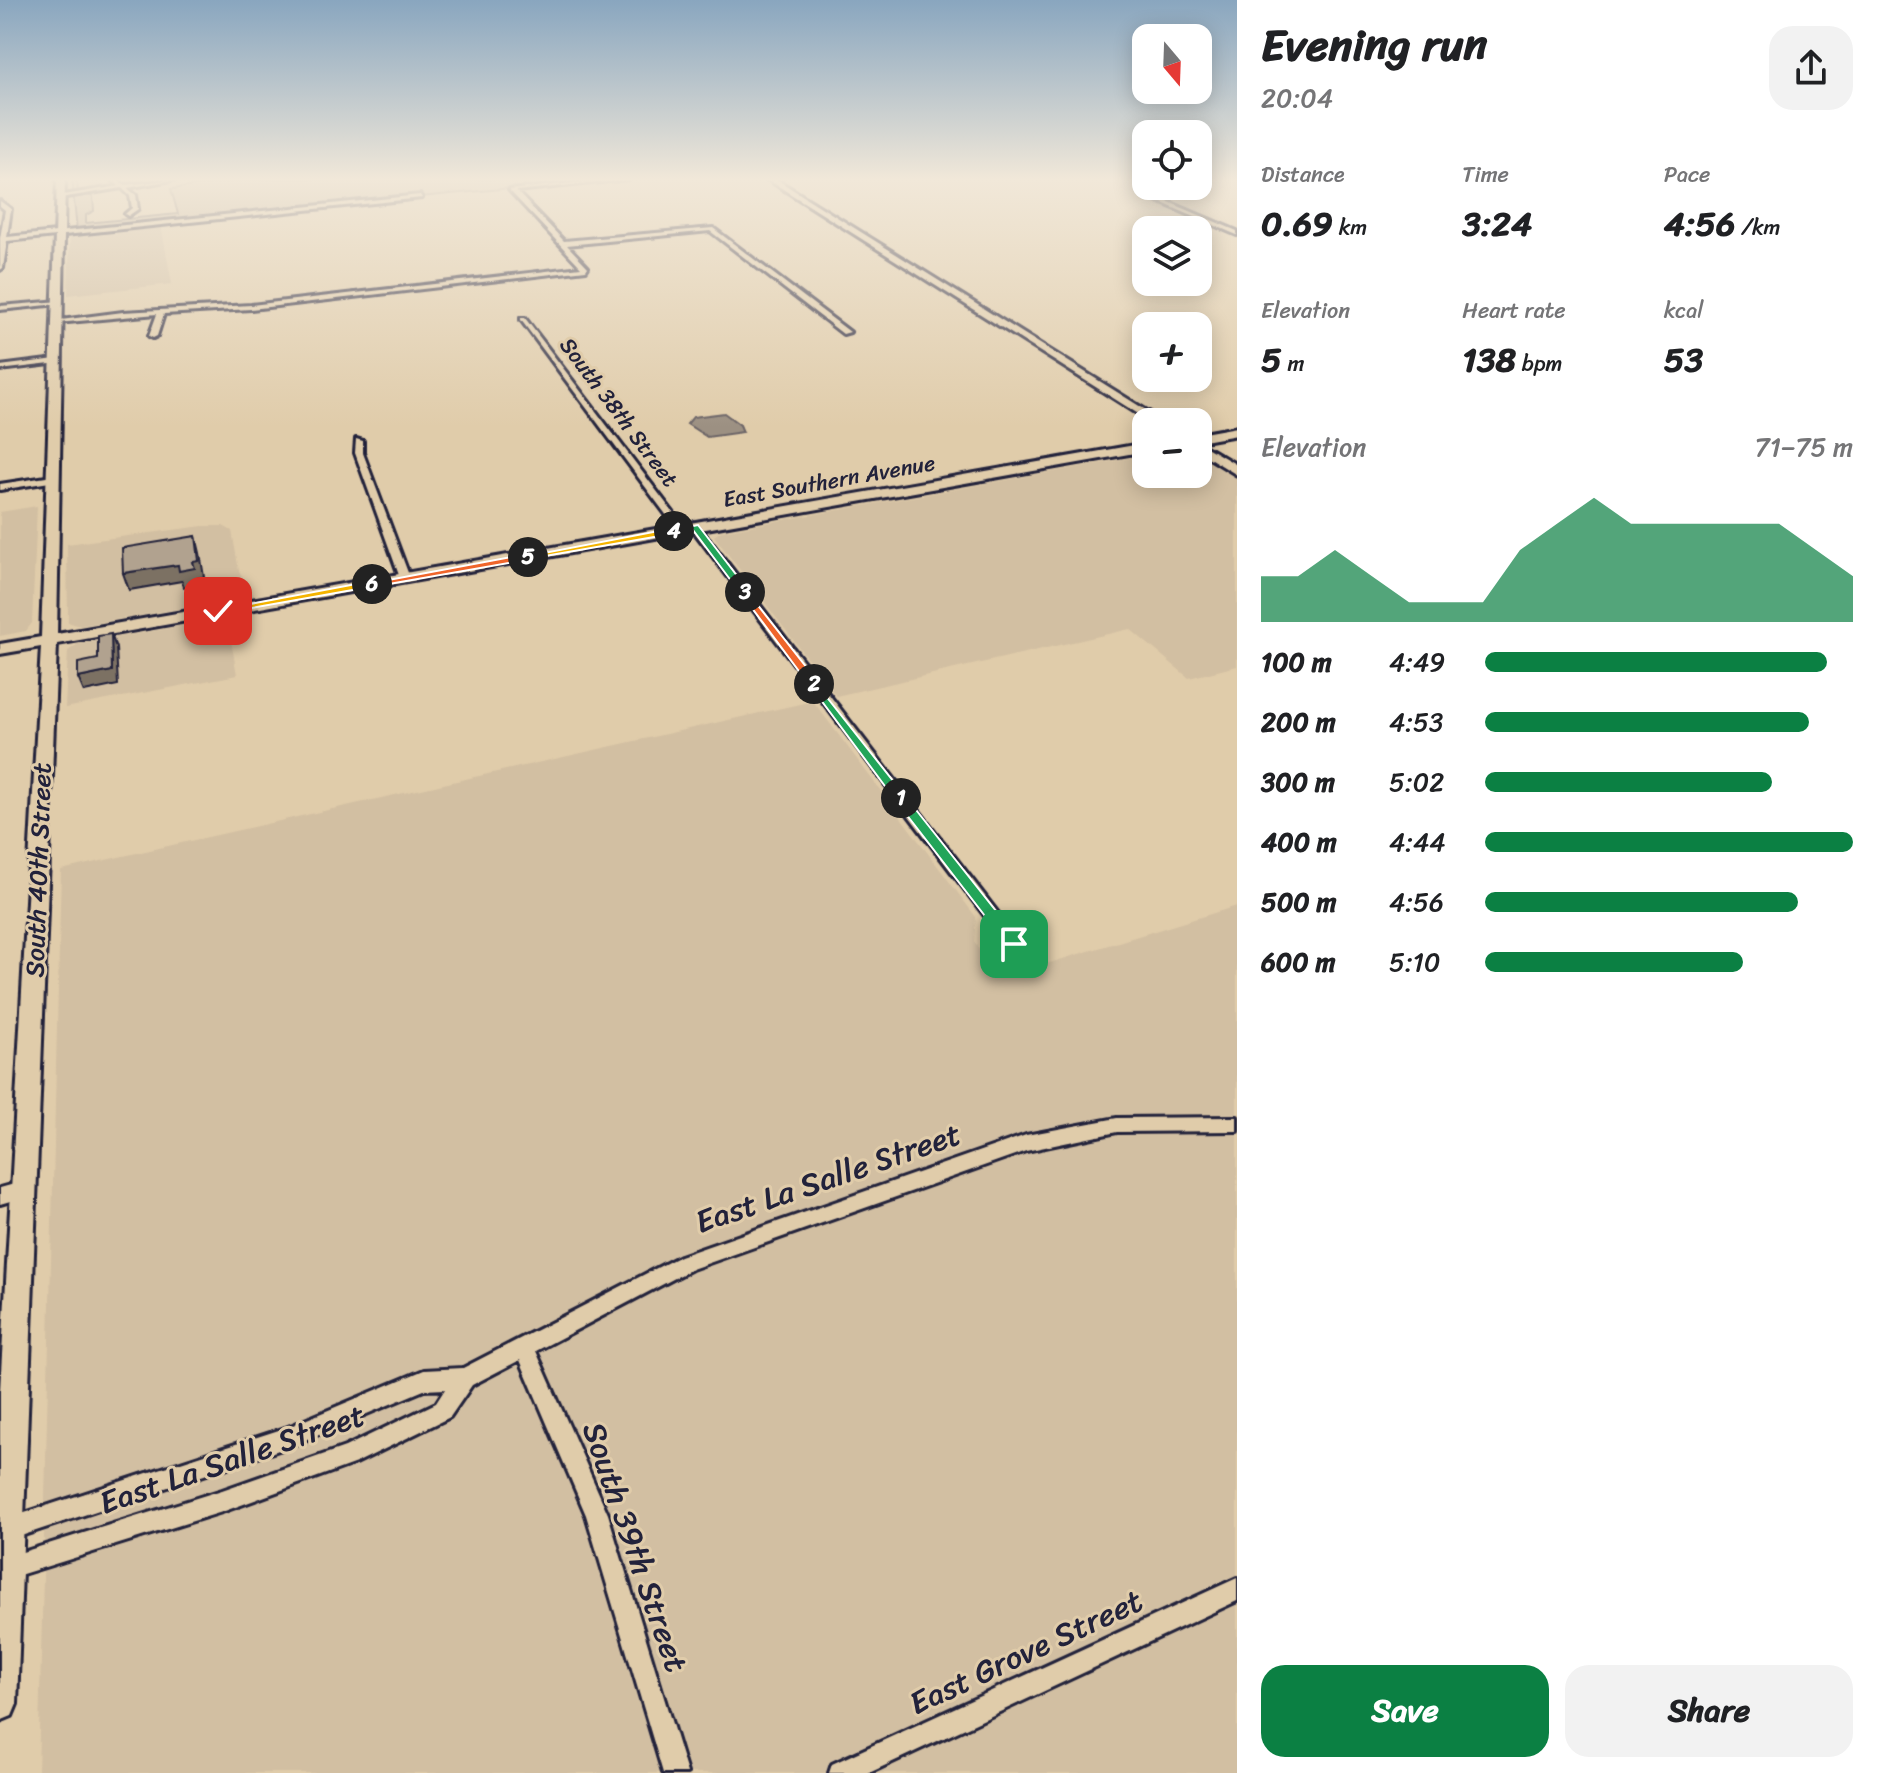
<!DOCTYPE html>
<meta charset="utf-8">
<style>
:root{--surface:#fff;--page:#f2f2f2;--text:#202124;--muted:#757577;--accent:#0b8043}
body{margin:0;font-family:Sriracha,sans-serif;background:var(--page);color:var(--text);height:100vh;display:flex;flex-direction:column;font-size:30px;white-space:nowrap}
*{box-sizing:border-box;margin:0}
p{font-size:26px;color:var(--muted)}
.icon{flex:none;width:44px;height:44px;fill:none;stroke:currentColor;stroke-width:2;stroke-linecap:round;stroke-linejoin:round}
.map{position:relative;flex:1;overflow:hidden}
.details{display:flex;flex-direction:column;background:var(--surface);width:640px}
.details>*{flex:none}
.needle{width:52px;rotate:161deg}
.controls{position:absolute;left:1132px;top:24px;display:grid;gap:16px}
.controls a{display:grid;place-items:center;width:80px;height:80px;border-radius:16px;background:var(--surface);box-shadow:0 4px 20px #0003;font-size:40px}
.pin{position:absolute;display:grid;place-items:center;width:68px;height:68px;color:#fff;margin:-34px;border-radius:16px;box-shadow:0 4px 12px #0006}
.km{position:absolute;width:40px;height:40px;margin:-20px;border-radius:50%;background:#222;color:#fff;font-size:22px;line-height:40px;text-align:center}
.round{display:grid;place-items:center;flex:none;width:84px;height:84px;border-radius:24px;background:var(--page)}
.head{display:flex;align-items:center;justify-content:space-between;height:136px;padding:0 24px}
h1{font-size:44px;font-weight:700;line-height:60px}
.stats{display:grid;grid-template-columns:repeat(3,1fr);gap:12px;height:136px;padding:8px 24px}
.stats div{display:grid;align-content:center}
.stats b{font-size:34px;font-weight:700}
.stats small{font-size:22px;font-weight:400}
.stats p{font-size:22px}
.chart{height:224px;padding:16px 24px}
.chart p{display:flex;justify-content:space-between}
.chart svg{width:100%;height:144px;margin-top:8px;fill:var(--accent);opacity:.7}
.button{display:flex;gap:16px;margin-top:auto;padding:16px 24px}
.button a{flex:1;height:92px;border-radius:24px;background:var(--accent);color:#fff;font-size:32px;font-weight:700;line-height:92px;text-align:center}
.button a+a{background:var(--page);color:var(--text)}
ul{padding:0 24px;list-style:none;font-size:26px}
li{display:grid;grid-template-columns:128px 96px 1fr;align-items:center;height:60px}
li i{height:20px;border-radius:10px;background:var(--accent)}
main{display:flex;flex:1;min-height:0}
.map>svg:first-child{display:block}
.built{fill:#d2bfa2}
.green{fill:#c4b39a;stroke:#736a6a;stroke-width:2}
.water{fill:#9c9082;stroke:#6b6466;stroke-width:2}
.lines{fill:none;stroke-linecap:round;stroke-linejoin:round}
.canal{fill:#9c9082;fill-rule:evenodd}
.street-casing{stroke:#22223b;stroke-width:6}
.secondary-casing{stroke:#22223b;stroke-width:6}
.street{fill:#e0ccaa;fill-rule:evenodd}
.secondary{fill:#e0ccaa;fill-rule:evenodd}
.shaded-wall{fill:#7c7164;stroke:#22223b;stroke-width:2}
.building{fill:#b1a28f;stroke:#22223b;stroke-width:2}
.split-1{fill:#22a559;stroke:#fff;stroke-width:2}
.split-2{fill:#22a559;stroke:#fff;stroke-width:2}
.split-3{fill:#f0652b;stroke:#fff;stroke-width:2}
.split-4{fill:#22a559;stroke:#fff;stroke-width:2}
.split-5{fill:#f5b400;stroke:#fff;stroke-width:2}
.split-6{fill:#f0652b;stroke:#fff;stroke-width:2}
.split-7{fill:#f5b400;stroke:#fff;stroke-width:2}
.labels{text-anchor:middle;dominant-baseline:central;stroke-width:6;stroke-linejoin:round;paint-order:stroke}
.far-street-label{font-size:22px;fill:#22223b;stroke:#e0ccaa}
.street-label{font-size:26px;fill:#22223b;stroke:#e0ccaa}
.near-street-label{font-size:32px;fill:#22223b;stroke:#e0ccaa}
</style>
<main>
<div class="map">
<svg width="1237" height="1773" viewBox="0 0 1237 1773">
<rect width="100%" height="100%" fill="#e0ccaa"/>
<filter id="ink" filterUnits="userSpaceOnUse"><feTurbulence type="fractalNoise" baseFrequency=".0125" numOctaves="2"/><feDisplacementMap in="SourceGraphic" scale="16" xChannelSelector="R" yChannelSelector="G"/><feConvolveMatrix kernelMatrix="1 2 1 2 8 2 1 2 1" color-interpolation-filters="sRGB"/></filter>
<g filter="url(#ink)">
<path class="built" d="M161,225L172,284L68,295L70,236Z
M1198,451L1237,475V666L1189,678L1130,629L836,696L714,536L721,531L1146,455V474H1198Z
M37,506L32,623L26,631L0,636V512Z
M203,526H223L232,531L239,571L254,596L80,626L68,622L67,544Z
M227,618L237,675L65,708L68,651L78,644Z
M813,701L976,917L974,942L983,955L996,964L1022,969L1046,964L1237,906V1773H38L61,870Z"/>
<path class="green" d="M72,179H77L78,191L93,197L94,211L86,215V223L178,214L171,189L252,179H602L77,231Z"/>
<path class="water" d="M724,413L740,425L743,432L707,437L687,424L693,417Z"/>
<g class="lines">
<path class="canal" d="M0,179H11L0,183Z"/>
<defs>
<path id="street" d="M111,179H117L124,185L177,179L127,188L136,195L138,209L128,216L125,214L132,208L130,196L122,188L60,198L57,196L119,186Z
M609,179H629L516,191L564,241L713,228L850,332L843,334L710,231L567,245L588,267L586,270L251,309L164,314L157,336L153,338L149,336L157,314L57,323L53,321L123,312L251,305L581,267L509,190Z
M1143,191L1237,231V235L1141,194Z
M420,195L422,198L7,241L3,268L0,270V238L5,210L0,206V201L11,209L7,237Z
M60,301L58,304L0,310V306Z
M521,318H525L685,528V532H679L521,320Z
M56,359H59V363L0,370V366Z
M356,439L363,441V453L410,578L409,580L400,578L355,453Z
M53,476L56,477V481L0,490V484Z
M692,525H698L1019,940L1021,944L1019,948H1009L692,529Z
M1237,1117V1131L1117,1132L1026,1151L692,1269L536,1351L608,1514L687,1773H663L586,1515L520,1360L472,1385L450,1417L356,1463L222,1512L0,1581V1559L222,1490L345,1447L436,1403L445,1389L424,1390L288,1447L0,1543V1521L288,1427L424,1370L463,1368L680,1256L1026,1135L1117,1118Z
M25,1181L31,1183L34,1189L31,1195L0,1204V1188Z
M1237,1578V1601L869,1773H829L832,1764Z"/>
<path id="secondary" d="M57,179H65L57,634L1146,443V451L57,644L17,1704L12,1716L0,1721V1391L41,647L0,654V644L41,637Z
M767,179H776L1165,422H1151Z
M1237,427V435L1198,442V434Z
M1198,442L1237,465V475L1198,451Z"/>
</defs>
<use href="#street" class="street-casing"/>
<use href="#secondary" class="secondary-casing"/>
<use href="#street" class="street"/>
<use href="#secondary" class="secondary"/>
</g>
<path class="shaded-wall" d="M196,536L200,553L204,577L198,578L200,585L184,587L182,581L129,590L123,573L193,562Z
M111,634L116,648L118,685L84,692L78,678L112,671Z"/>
<path class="building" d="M196,536L199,561L193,562L195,568L179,571L178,565L123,573L122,548Z
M111,634L112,671L78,678V663L98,659V636Z"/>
</g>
<linearGradient id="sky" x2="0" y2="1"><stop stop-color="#89a6bf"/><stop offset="0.42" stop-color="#f1e8d9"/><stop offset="1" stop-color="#f1e8d9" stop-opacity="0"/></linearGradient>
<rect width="1237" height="427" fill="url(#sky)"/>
<path class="split-1" d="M901,794L905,796L1019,940V947H1009L896,801L895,798Z"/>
<path class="split-2" d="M814,681L905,796V801H896L809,684Z"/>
<path class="split-3" d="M745,589L818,682V686H810L740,592Z"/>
<path class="split-4" d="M698,525L748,590V594H741L693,530L674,534L669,531Z"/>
<path class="split-5" d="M674,528L677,533L528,559L523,557Z"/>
<path class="split-6" d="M528,554L531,559L372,587L367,584Z"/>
<path class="split-7" d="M372,581L375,586L218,614L213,611Z"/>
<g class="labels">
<g class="far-street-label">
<text transform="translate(619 412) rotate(53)">South 38th Street</text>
<text transform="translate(829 481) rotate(-10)">East Southern Avenue</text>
</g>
<g class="street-label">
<text transform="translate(38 870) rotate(-88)">South 40th Street</text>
</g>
<g class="near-street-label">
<text transform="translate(828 1178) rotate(-19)">East La Salle Street</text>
<text transform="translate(232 1459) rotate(-19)">East La Salle Street</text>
<text transform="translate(635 1547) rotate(71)">South 39th Street</text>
<text transform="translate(1026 1652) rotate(-25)">East Grove Street</text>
</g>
</g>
</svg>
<div class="controls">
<a><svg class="needle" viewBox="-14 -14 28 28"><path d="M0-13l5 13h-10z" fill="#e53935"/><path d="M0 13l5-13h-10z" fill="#757577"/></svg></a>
<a><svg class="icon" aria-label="locate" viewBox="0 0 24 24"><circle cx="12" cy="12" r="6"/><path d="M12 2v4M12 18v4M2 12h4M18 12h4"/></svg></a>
<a><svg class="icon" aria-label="layers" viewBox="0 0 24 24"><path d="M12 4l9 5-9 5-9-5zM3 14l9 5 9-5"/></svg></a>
<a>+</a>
<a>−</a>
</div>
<div class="pin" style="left:1014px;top:944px;background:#1e9e55"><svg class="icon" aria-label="arrive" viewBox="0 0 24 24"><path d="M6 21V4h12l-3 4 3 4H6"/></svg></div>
<div class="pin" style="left:218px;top:611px;background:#d93025"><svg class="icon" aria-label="check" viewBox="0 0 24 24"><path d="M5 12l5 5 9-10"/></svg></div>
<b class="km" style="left:901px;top:798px">1</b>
<b class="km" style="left:814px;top:684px">2</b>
<b class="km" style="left:745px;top:592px">3</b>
<b class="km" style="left:674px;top:531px">4</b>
<b class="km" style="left:528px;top:557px">5</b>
<b class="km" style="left:372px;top:584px">6</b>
</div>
<section class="details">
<div class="head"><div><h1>Evening run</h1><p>20:04</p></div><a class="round"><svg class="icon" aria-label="share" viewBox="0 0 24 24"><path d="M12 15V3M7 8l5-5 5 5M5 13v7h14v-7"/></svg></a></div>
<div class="stats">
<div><p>Distance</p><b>0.69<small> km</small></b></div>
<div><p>Time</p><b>3:24</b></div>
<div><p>Pace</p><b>4:56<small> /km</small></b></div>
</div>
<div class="stats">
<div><p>Elevation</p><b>5<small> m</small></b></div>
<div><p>Heart rate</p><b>138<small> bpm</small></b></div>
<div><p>kcal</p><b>53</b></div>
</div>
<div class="chart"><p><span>Elevation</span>71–75 m</p>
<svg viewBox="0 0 160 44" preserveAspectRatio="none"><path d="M0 44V30L10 30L20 22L30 30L40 38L50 38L60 38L70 22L80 14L90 6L100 14L110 14L120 14L130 14L140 14L150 22L160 30V44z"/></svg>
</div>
<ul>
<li><b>100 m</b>4:49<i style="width:93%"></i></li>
<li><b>200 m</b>4:53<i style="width:88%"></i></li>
<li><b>300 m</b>5:02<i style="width:78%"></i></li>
<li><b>400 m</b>4:44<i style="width:100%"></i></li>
<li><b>500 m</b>4:56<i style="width:85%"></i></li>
<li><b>600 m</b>5:10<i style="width:70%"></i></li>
</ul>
<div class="button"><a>Save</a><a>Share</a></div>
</section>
</main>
